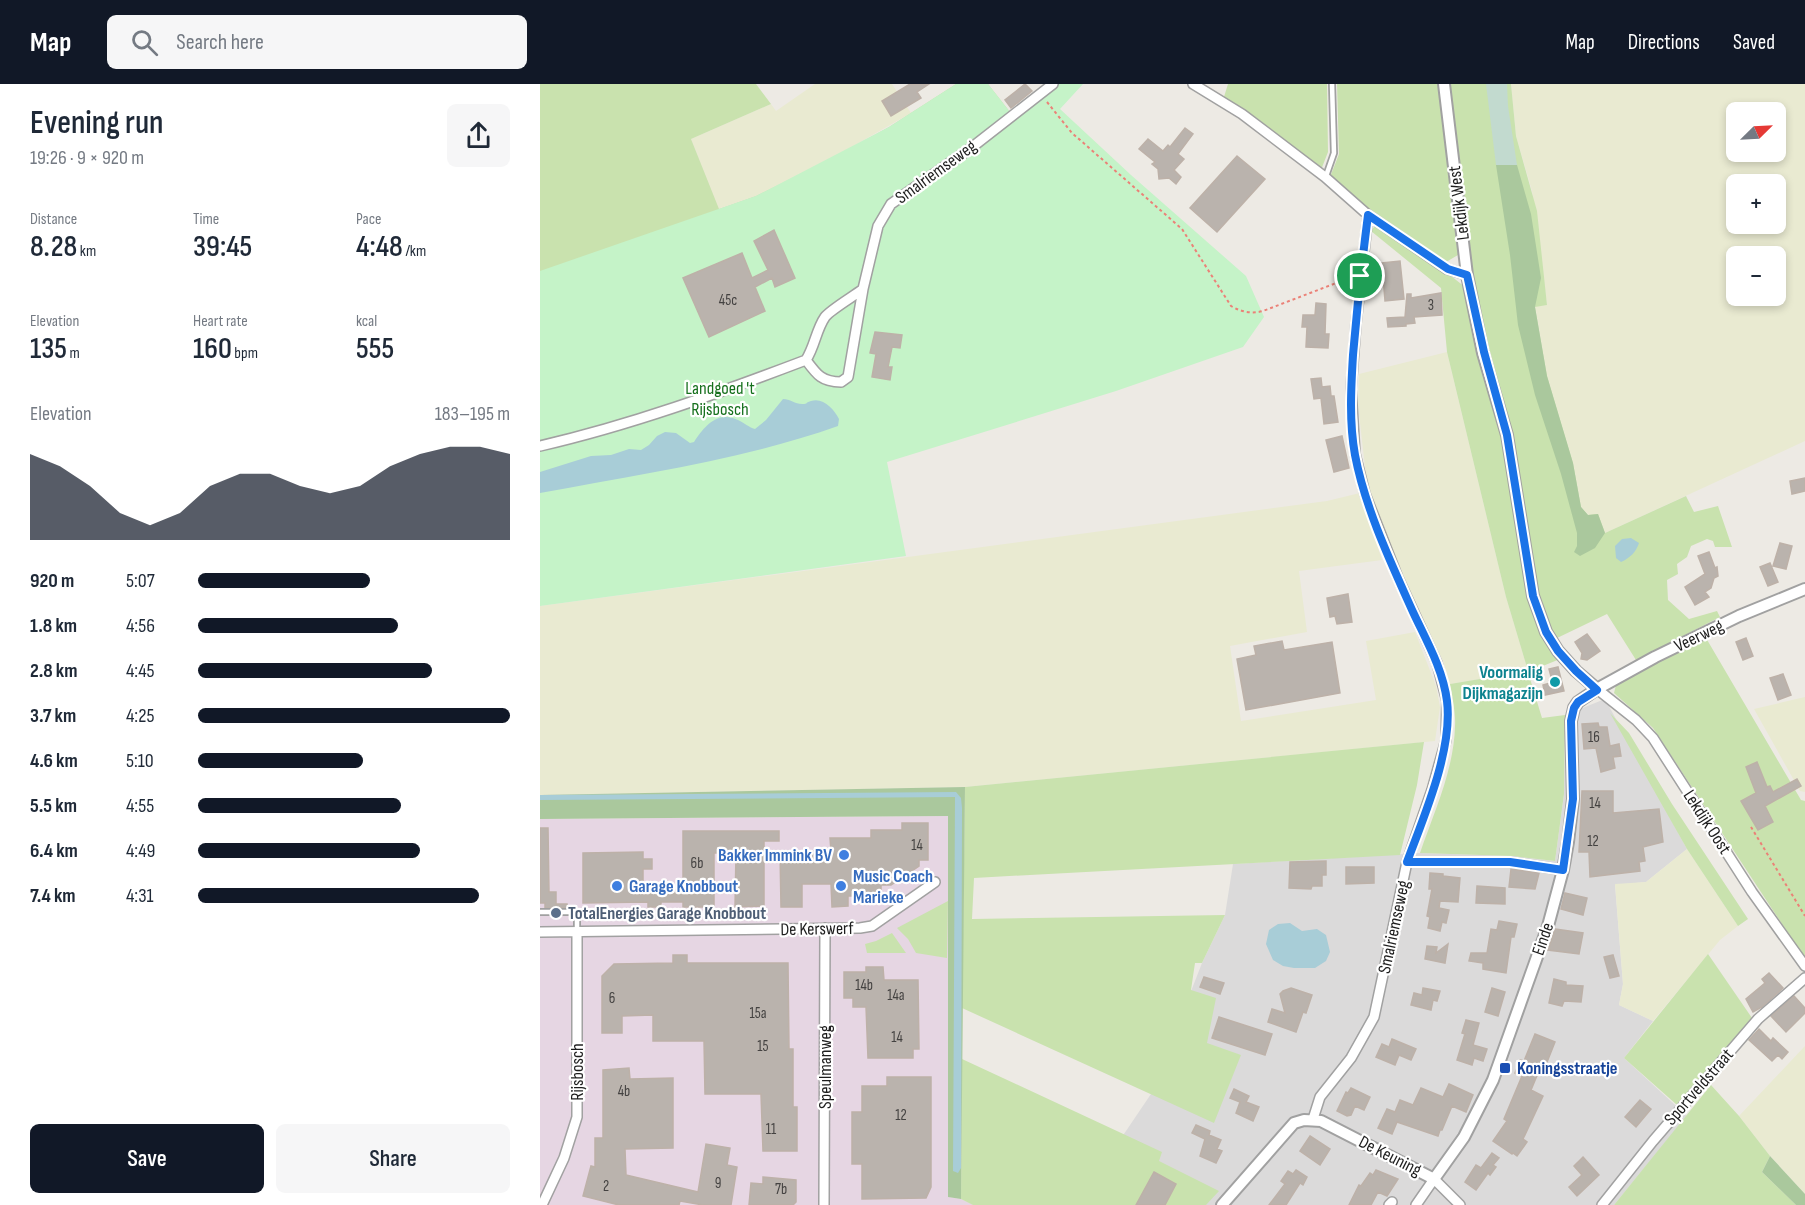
<!DOCTYPE html>
<meta charset="utf-8">
<style>
:root{--surface:#fff;--page:#f6f6f7;--text:#1f2937;--muted:#747a83;--accent:#111827}
body{margin:0;font-family:"Sofia Sans Condensed",sans-serif;background:var(--page);color:var(--text);height:100vh;display:flex;flex-direction:column;font-size:22px;white-space:nowrap}
*{box-sizing:border-box;margin:0}
p{font-size:20px;color:var(--muted)}
.icon{flex:none;width:33px;height:33px;fill:none;stroke:currentColor;stroke-width:2;stroke-linecap:round;stroke-linejoin:round}
.map{position:relative;flex:1;overflow:hidden}
.sheet{display:flex;flex-direction:column;background:var(--surface);width:540px}
.sheet>*{flex:none}
.needle{width:39px;rotate:66deg}
.fabs{position:absolute;left:1186px;top:18px;display:grid;gap:12px}
.fabs a{display:grid;place-items:center;width:60px;height:60px;border-radius:9px;background:var(--surface);box-shadow:0 3px 9px #0003;font-size:30px}
.pin{position:absolute;display:grid;place-items:center;width:51px;height:51px;color:#fff;margin:-26px;border:3px solid #fff;border-radius:50%;box-shadow:0 2px 6px #0007}
.round{display:grid;place-items:center;flex:none;width:63px;height:63px;border-radius:9px;background:var(--page)}
.overview{display:flex;align-items:center;justify-content:space-between;height:102px;padding:0 30px}
h1{font-size:33px;font-weight:600;line-height:45px}
.stats{display:grid;grid-template-columns:repeat(3,1fr);gap:9px;height:102px;padding:6px 30px}
.stats div{display:grid;align-content:center}
.stats b{font-size:30px;font-weight:600}
.stats small{font-size:16px;font-weight:400}
.stats p{font-size:16px}
.chart{height:168px;padding:12px 30px}
.chart p{display:flex;justify-content:space-between}
.chart svg{width:100%;height:108px;margin-top:6px;fill:var(--accent);opacity:.7}
.button{display:flex;gap:12px;margin-top:auto;padding:12px 30px}
.button a{flex:1;height:69px;border-radius:9px;background:var(--accent);color:#fff;font-size:24px;font-weight:600;line-height:69px;text-align:center}
.button a+a{background:var(--page);color:var(--text)}
ul{padding:0 30px;list-style:none;font-size:20px}
li{display:grid;grid-template-columns:96px 72px 1fr;align-items:center;height:45px}
li i{height:15px;border-radius:8px;background:var(--accent)}
header{display:flex;align-items:center;gap:36px;box-sizing:border-box;height:84px;padding:0 30px;background:var(--accent);color:#fff}
header strong{font-size:28px}
nav{display:flex;gap:33px;margin-inline-start:auto;font-size:21px}
.search{width:420px;height:54px;background:var(--page);display:flex;align-items:center;gap:15px;box-sizing:border-box;padding:0 21px;border-radius:9px;color:var(--muted);font-size:22px}
main{display:flex;flex:1;min-height:0}
.map>svg:first-child{display:block}
.residential{fill:#dbdada}
.industrial{fill:#e6d6e3}
.farmland{fill:#e9ead1;fill-rule:evenodd}
.grass{fill:#c9e2ae}
.forest{fill:#aac89d}
.wetland{fill:#c2dacf}
.park{fill:#c5f3c8}
.water{fill:#a8cdd7}
.building{fill:#bab3ad;stroke:#bdb1a8;stroke-width:1.5}
.lines{fill:none;stroke-linecap:round;stroke-linejoin:round}
.service-casing{stroke:#a1a1a1;stroke-width:8}
.minor-casing{stroke:#a1a1a1;stroke-width:12}
.tertiary-casing{stroke:#a1a1a1;stroke-width:14}
.path{stroke:#eb8177;stroke-width:2;stroke-dasharray:3 3;stroke-linecap:butt}
.service{stroke:#fff;stroke-width:4.5}
.minor{stroke:#fff;stroke-width:9}
.tertiary{stroke:#fff;stroke-width:10}
.route-casing{stroke:#fff;stroke-width:12}
.route{stroke:#1a73e8;stroke-width:8}
.culture-dot{fill:#0f9aa8;stroke:#fff;stroke-width:2}
.shop-dot{fill:#3f7fe0;stroke:#fff;stroke-width:2}
.service-dot{fill:#5c6f8a;stroke:#fff;stroke-width:2}
.transit-dot{fill:#1a4fb4;stroke:#fff;stroke-width:2}
.labels{text-anchor:middle;dominant-baseline:central;stroke-width:4.5;stroke-linejoin:round;paint-order:stroke}
.number-label{font-size:15px;fill:#444241}
.street-label{font-size:18px;fill:#1d1d1d;stroke:#fff}
.park-label{font-size:18px;fill:#16701d;stroke:#fff}
.culture-label{font-size:18px;font-weight:bold;fill:#0d838f;stroke:#fff;text-anchor:end}
.shop-label{font-size:18px;font-weight:bold;fill:#366cbe;stroke:#fff;text-anchor:start}
.service-label{font-size:18px;font-weight:bold;fill:#4e5e75;stroke:#fff;text-anchor:start}
.transit-label{font-size:18px;font-weight:bold;fill:#164399;stroke:#fff;text-anchor:start}
</style>
<header>
<strong>Map</strong>
<div class="search"><svg class="icon" aria-label="search" viewBox="0 0 24 24"><circle cx="10" cy="10" r="6"/><path d="M15 15l6 6"/></svg>Search here</div>
<nav><a>Map</a><a>Directions</a><a>Saved</a></nav>
</header>
<main>
<section class="sheet">
<div class="overview"><div><h1>Evening run</h1><p>19:26 · 9 × 920 m</p></div><a class="round"><svg class="icon" aria-label="share" viewBox="0 0 24 24"><path d="M12 15V3M7 8l5-5 5 5M5 13v7h14v-7"/></svg></a></div>
<div class="stats">
<div><p>Distance</p><b>8.28<small> km</small></b></div>
<div><p>Time</p><b>39:45</b></div>
<div><p>Pace</p><b>4:48<small> /km</small></b></div>
</div>
<div class="stats">
<div><p>Elevation</p><b>135<small> m</small></b></div>
<div><p>Heart rate</p><b>160<small> bpm</small></b></div>
<div><p>kcal</p><b>555</b></div>
</div>
<div class="chart"><p><span>Elevation</span>183–195 m</p>
<svg viewBox="0 0 160 44" preserveAspectRatio="none"><path d="M0 44V9L10 14L20 22L30 33L40 38L50 33L60 22L70 17L80 17L90 22L100 25L110 22L120 14L130 9L140 6L150 6L160 9V44z"/></svg>
</div>
<ul>
<li><b>920 m</b>5:07<i style="width:55%"></i></li>
<li><b>1.8 km</b>4:56<i style="width:64%"></i></li>
<li><b>2.8 km</b>4:45<i style="width:75%"></i></li>
<li><b>3.7 km</b>4:25<i style="width:100%"></i></li>
<li><b>4.6 km</b>5:10<i style="width:53%"></i></li>
<li><b>5.5 km</b>4:55<i style="width:65%"></i></li>
<li><b>6.4 km</b>4:49<i style="width:71%"></i></li>
<li><b>7.4 km</b>4:31<i style="width:90%"></i></li>
</ul>
<div class="button"><a>Save</a><a>Share</a></div>
</section>
<div class="map">
<svg width="1265" height="1121" viewBox="0 0 1265 1121">
<rect width="100%" height="100%" fill="#edeae4"/>
<path class="residential" d="M1065,615L1147,765L1106,798L1075,801L1083,900L1079,921L1113,937L1084,974L1147,1032L1074,1121H536L611,1010L662,879L685,831L693,780L880,769L972,772L1015,777L1024,710L1025,631Z"/>
<path class="industrial" d="M408,732L409,1113L421,1115L434,1121H0V735Z"/>
<path class="farmland" d="M275,0H352L371,29L287,77L216,112L178,125L151,55L231,20L236,27Z
M971,0H1265V357L1065,449L1041,423L1033,379L1007,292L995,222L1007,221L992,107L976,52ZM1197,28H1236V68H1197ZM1197,100H1236V140H1197ZM1197,172H1236V212H1197Z
M907,268L966,513L988,587L910,600L903,577L862,492L827,401L818,321L819,290Z
M820,409L842,476L759,487L767,548L690,562L701,637L836,616L826,557L875,548L896,602L900,623L895,657L425,703L0,711V522L787,417Z
M1265,613V708L1260,707L1214,625Z
M1147,765L1198,842L1180,856L1113,937L1079,921L1083,900L1075,800L1106,798Z
M1265,962V1110L1230,1072L1199,1032Z"/>
<path class="grass" d="M0,0H216L231,20L151,55L179,125L216,112L287,77L349,43L416,0H448L470,28L0,358Z
M688,0H787L788,68L781,86L683,16Z
M797,0H900L920,165L918,171L906,178L898,173L828,124L790,93L799,70Z
M910,0H971L976,52L997,127L1007,221L995,223L1007,292L1033,379L1041,423L1048,431L1058,430L1065,449L1146,412L1154,428L1178,422L1192,463H1175L1173,457L1167,455L1151,462L1147,473L1137,480L1138,490L1127,496L1128,516L1149,535L1177,527L1180,533L1096,576L1067,530L1015,555L999,510L975,365L937,220L929,172Z
M834,143H837L911,192L925,203L960,349L994,532L1009,565H1013L1020,575L988,588L1002,634L1025,631L1024,710L1015,777L972,772L880,769C894,728 914,686 915,642C916,629 912,614 910,600L988,587L966,513L907,268L901,204L831,147Z
M1166,554L1261,716L1265,717V875L1113,644L1074,609L1076,601L1082,597Z
M1070,629L1089,649L1132,720L1208,835L1198,842L1147,765Z
M884,658L877,701L860,771L434,794L432,835L685,831L662,879H655L651,906L676,914L667,959L701,971L674,1039L422,924L425,703Z
M408,817L407,874L376,869L368,855L357,844Z
M352,849L366,869H327L325,860L336,857Z
M1168,870L1212,934L1137,1021L1084,974Z
M422,975L622,1068L619,1077L679,1107L666,1121H433L421,1115Z
M1171,1001L1199,1032L1230,1072L1222,1088L1256,1121H1074Z"/>
<path class="forest" d="M956,81H977L991,130L1001,194L995,223L1007,292L1033,379L1041,423L1048,431L1058,430L1065,449L1055,464L1040,472L1034,468L1037,462V449L1021,390L995,311L978,241L970,171Z
M425,703L421,1115L408,1113V732L0,735V711Z
M1230,1072L1265,1110V1121H1256L1222,1088Z"/>
<path class="wetland" d="M946,0H967L968,22L977,81H956Z"/>
<path class="park" d="M416,0H448L470,28L508,0H543L520,25L591,91L706,192L724,233L703,263L576,307L347,378L366,472L0,522V187L216,112L349,43Z"/>
<path class="water" d="M243,315C250,315 255,320 262,320C269,320 264,319 271,317C283,313 294,325 299,335L298,342C202,376 100,390 0,409V388L51,372L71,371L89,365L101,366L109,361L117,352L125,348L136,349L150,359L154,358C164,343 177,326 198,336C205,339 208,343 215,345L226,336Z
M1091,454L1099,459C1096,468 1090,474 1081,478L1076,474L1075,462L1082,455Z
M416,708L421,714L422,724L421,1084L418,1089L413,1087L415,713L0,716V711Z
M750,839L762,847L777,845L786,851L790,868L786,877L775,884H754L743,882L733,876L726,860L729,846L738,840Z"/>
<path class="building" d="M370,0H389L377,8L381,14L351,32L342,17Z
M485,0L492,7L471,24L465,16Z
M645,44L653,50L638,70L644,75L634,86L641,93L636,100L629,94L619,95L618,85L612,80L615,78L599,65L608,55L623,67L628,61L630,63Z
M697,72L725,95L677,148L650,124Z
M234,146L255,194L235,203L232,194L215,203L225,227L169,253L143,194L202,169L212,194L228,186L214,157Z
M860,177L864,215L845,217L842,179Z
M901,209L902,231L874,233L875,239L866,240V242L848,243L847,234L865,233L867,210H871V214Z
M776,219L786,220L785,250H789L788,264L766,263L767,243H762L763,231H775Z
M335,248L362,251L360,264L352,263L348,283H352L350,296L332,293L336,270L330,269Z
M781,294L782,303L790,302L791,312H794L798,338L784,340L781,314L774,315L771,295Z
M802,352L809,384L794,388L786,356Z
M1265,394V407L1252,410L1250,397Z
M1240,459L1252,462L1246,485L1233,482Z
M1169,468L1175,484L1177,483L1178,492L1174,494L1171,504L1165,508L1169,513L1155,521L1145,503L1165,490L1158,472Z
M1230,479L1238,498L1228,502L1220,483Z
M808,510L812,538L797,540L795,532L790,533L787,514Z
M1047,550L1060,567L1047,576L1041,575L1042,569L1035,558Z
M1206,554L1213,572L1203,576L1196,558Z
M742,557L744,566L792,558L800,609L706,626L697,575L716,571L714,562Z
M1018,583L1024,607L1005,611L1003,601L1010,599L1009,597L1012,596L1009,585Z
M1243,590L1251,611L1238,616L1230,594Z
M1058,639L1059,643H1067L1070,662L1079,660L1081,672L1073,673L1075,684L1061,688L1056,664L1044,665L1042,640Z
M1217,678L1227,703L1230,702L1233,708L1257,695L1261,702L1225,722L1233,738L1218,746L1201,717L1216,709L1206,683Z
M1042,707H1073V729L1119,725L1123,758L1103,763L1105,777L1099,778L1100,787L1050,793L1049,768H1039Z
M362,739H388V776H379V782L351,801H341V809L337,812H308V822L292,823L291,800H262V823H241L240,767H291L290,754H331V746H362Z
M0,744H8L9,808H16V820H27V824H5V819H0Z
M143,747H239V757H224V822L195,823L196,769H174V823H143V818H121V823H108V818L43,819V769L103,768V775H112V785H103V806H143Z
M786,777V791H782V802H772L771,805L749,804L750,778Z
M806,783H834V799L806,800Z
M971,785L999,789L995,805L969,803Z
M890,789L903,790V792L920,794L918,818L900,817L899,824L909,826L906,839L902,838L900,847L888,844L890,833L887,832L892,805H889Z
M937,802L965,804V820L936,819Z
M1025,809L1047,814L1043,831L1021,825Z
M959,837L977,840L974,853H971L966,889L943,885V879L929,877L931,869H947L951,845L957,846Z
M1015,845L1043,849L1039,870L1008,866Z
M908,860L905,879L885,875L887,862L897,863L896,869Z
M133,871H147V879H248L249,965H253V1023H257V1067H223L221,1010H165L164,957H113V931L82,932V949H62V892L74,880L133,879Z
M1073,871L1079,892L1070,894L1064,873Z
M326,883H343L344,896H378L379,965H373V974H328L326,923H313V914H304V888H326Z
M1229,889L1243,904L1222,923L1213,928L1206,915L1225,899L1222,895Z
M664,893L684,899L680,910L660,903Z
M1014,895L1026,898V901L1043,902L1041,918L1024,917L1022,922L1009,919Z
M751,904L772,911L766,929L763,928L756,948L728,938L732,925L745,929L740,910L743,907Z
M883,904L900,907L897,917L893,916L891,926L871,921L874,909L882,911Z
M952,904L965,908L958,932L945,928Z
M1254,912L1265,924V929L1246,948L1231,932Z
M679,933L732,950L725,971L672,954Z
M926,936L939,939L933,961L947,965L943,977L934,974L932,981L917,976L924,953L925,950L922,949Z
M1219,945L1231,957L1233,954L1248,968L1242,975L1238,971L1232,977L1209,956Z
M995,950L1015,958L1005,983L1001,982L991,1006L1003,1012L983,1055L987,1058L977,1072L973,1069L972,1070L953,1057L967,1037L964,1035L982,992L975,989L980,976L984,977Z
M852,955L876,965L871,976L859,971L855,981L836,973L842,960L849,963Z
M89,984L90,995L133,994V1064L85,1065L86,1091L158,1108L166,1060L190,1064L187,1081L197,1083L191,1121H163L140,1117L139,1121H79L43,1112L51,1082L55,1083V1054H63V986Z
M347,993H391V1103L386,1114L322,1115V1080H312V1028H322V1002H347Z
M909,1000L933,1011L926,1028L912,1022L902,1046H900L898,1052L857,1038L852,1050L838,1044L847,1025L855,1028L860,1016L873,1021L881,1004L903,1013Z
M811,1004L830,1013L824,1026L815,1022L811,1031L807,1032L797,1027L806,1008L808,1009Z
M694,1005L709,1012L706,1018L719,1023L713,1037L696,1029L700,1018L690,1014Z
M1100,1016L1111,1025L1096,1043L1085,1033Z
M656,1041L670,1047L669,1051L681,1056L677,1065L682,1067L676,1079L660,1072L665,1055L652,1049Z
M770,1052L790,1065L780,1081L760,1067Z
M952,1069L959,1074L953,1081L956,1083L950,1091L948,1089L936,1106L925,1098L936,1081L941,1084Z
M1043,1073L1059,1091L1037,1112L1029,1103L1042,1091L1034,1082Z
M756,1086L767,1093L763,1101L760,1099L746,1121H729L745,1100L741,1097L748,1087L753,1090Z
M836,1086L858,1095L847,1112L838,1108L831,1121H809L819,1101L821,1102L830,1089L833,1091Z
M614,1088L636,1100L625,1121H596Z
M223,1093L256,1096V1118L253,1121H209L211,1099L223,1100Z"/>
<g class="lines">
<defs>
<path id="service" d="M786,92L794,69L792,0
M0,828H37V848"/>
<path id="minor" d="M653,0L702,30L785,93L828,131L907,185L927,191
M266,276C277,291 282,298 301,298L308,293L323,205
M0,362C91,341 179,309 266,276C275,262 276,246 285,233C290,226 314,212 323,205L338,142L351,120L431,64L513,0
M1057,605L1096,636L1113,654L1212,808L1265,882
M867,778H970L1023,786
M0,848L320,844L332,842L395,798
M773,1035L780,1013L811,974L834,933L867,778L892,706L906,656L907,617L897,579L858,494L825,410L815,370L811,305L816,239L828,131
M2,1121L24,1074L37,1033V849
M284,1121L285,844
M849,1121L852,1118
M876,1121L894,1095L920,1121
M1062,1121L1113,1057L1218,935L1265,894"/>
<path id="tertiary" d="M904,0L927,191L943,269L967,351L993,512L1006,548L1018,567L1036,587L1057,605
M682,1121L754,1039L764,1036L781,1037L894,1095L924,1053L953,996L1008,842L1023,786L1028,758L1033,715L1031,637L1034,624L1038,618L1057,605L1115,573L1199,532L1265,505"/>
</defs>
<use href="#service" class="service-casing"/>
<use href="#minor" class="minor-casing"/>
<use href="#tertiary" class="tertiary-casing"/>
<path class="path" d="M507,18L532,49L642,145L691,222C701,228 712,230 723,227L812,193
M1211,743L1265,832"/>
<use href="#service" class="service"/>
<use href="#minor" class="minor"/>
<use href="#tertiary" class="tertiary"/>
</g>
<g class="lines">
<defs>
<path id="route" d="M828,131L908,185L927,191L944,268L967,351L993,512L1006,548L1018,567L1036,587L1057,606L1038,618L1034,624L1031,637L1033,715L1023,786L970,778H867C884,732 913,666 907,617C903,585 886,556 873,528C851,479 825,424 815,371C809,338 811,304 813,271C817,224 822,178 828,131Z"/>
</defs>
<use href="#route" class="route-casing"/>
<use href="#route" class="route"/>
</g>
<circle class="culture-dot" cx="1015" cy="598" r="6"/>
<g class="shop-dot">
<circle cx="304" cy="771" r="6"/>
<circle cx="77" cy="802" r="6"/>
<circle cx="301" cy="802" r="6"/>
</g>
<circle class="service-dot" cx="16" cy="829" r="6"/>
<rect class="transit-dot" x="959" y="978" width="12" height="12" rx="3"/>
<g class="labels">
<g class="number-label">
<text x="188" y="216">45c</text>
<text x="891" y="221">3</text>
<text x="1054" y="653">16</text>
<text x="1055" y="719">14</text>
<text x="1053" y="757">12</text>
<text x="377" y="761">14</text>
<text x="157" y="779">6b</text>
<text x="324" y="901">14b</text>
<text x="356" y="911">14a</text>
<text x="72" y="914">6</text>
<text x="218" y="929">15a</text>
<text x="357" y="953">14</text>
<text x="223" y="962">15</text>
<text x="84" y="1007">4b</text>
<text x="361" y="1031">12</text>
<text x="231" y="1045">11</text>
<text x="178" y="1099">9</text>
<text x="66" y="1102">2</text>
<text x="241" y="1105">7b</text>
</g>
<g class="street-label">
<text transform="translate(396 88) rotate(-36)">Smalriemseweg</text>
<text transform="translate(919 119) rotate(-97)">Lekdijk West</text>
<text transform="translate(1159 552) rotate(-26)">Veerweg</text>
<text transform="translate(1167 738) rotate(57)">Lekdijk Oost</text>
<text transform="translate(854 843) rotate(-78)">Smalriemseweg</text>
<text transform="translate(277 845) rotate(-1)">De Kerswerf</text>
<text transform="translate(1003 855) rotate(-71)">Einde</text>
<text transform="translate(285 983) rotate(-90)">Speulmanweg</text>
<text transform="translate(37 988) rotate(-90)">Rijsbosch</text>
<text transform="translate(1159 1003) rotate(-49)">Sportveldstraat</text>
<text transform="translate(850 1072) rotate(27)">De Keuning</text>
</g>
<g class="park-label">
<text x="180" y="304">Landgoed 't<tspan x="180" dy="21">Rijsbosch</tspan></text>
</g>
<g class="culture-label">
<text x="1003" y="588">Voormalig<tspan x="1003" dy="21">Dijkmagazijn</tspan></text>
</g>
<g class="shop-label">
<text x="292" y="771" text-anchor="end">Bakker Immink BV</text>
<text x="313" y="792">Music Coach<tspan x="313" dy="21">Marieke</tspan></text>
<text x="89" y="802">Garage Knobbout</text>
</g>
<g class="service-label">
<text x="28" y="829">TotalEnergies Garage Knobbout</text>
</g>
<g class="transit-label">
<text x="977" y="984">Koningsstraatje</text>
</g>
</g>
</svg>
<div class="fabs">
<a><svg class="needle" viewBox="-14 -14 28 28"><path d="M0-13l5 13h-10z" fill="#e53935"/><path d="M0 13l5-13h-10z" fill="#747a83"/></svg></a>
<a>+</a>
<a>−</a>
</div>
<div class="pin" style="left:820px;top:192px;background:#1e9e55"><svg class="icon" aria-label="arrive" viewBox="0 0 24 24"><path d="M6 21V4h12l-3 4 3 4H6"/></svg></div>
</div>
</main>
